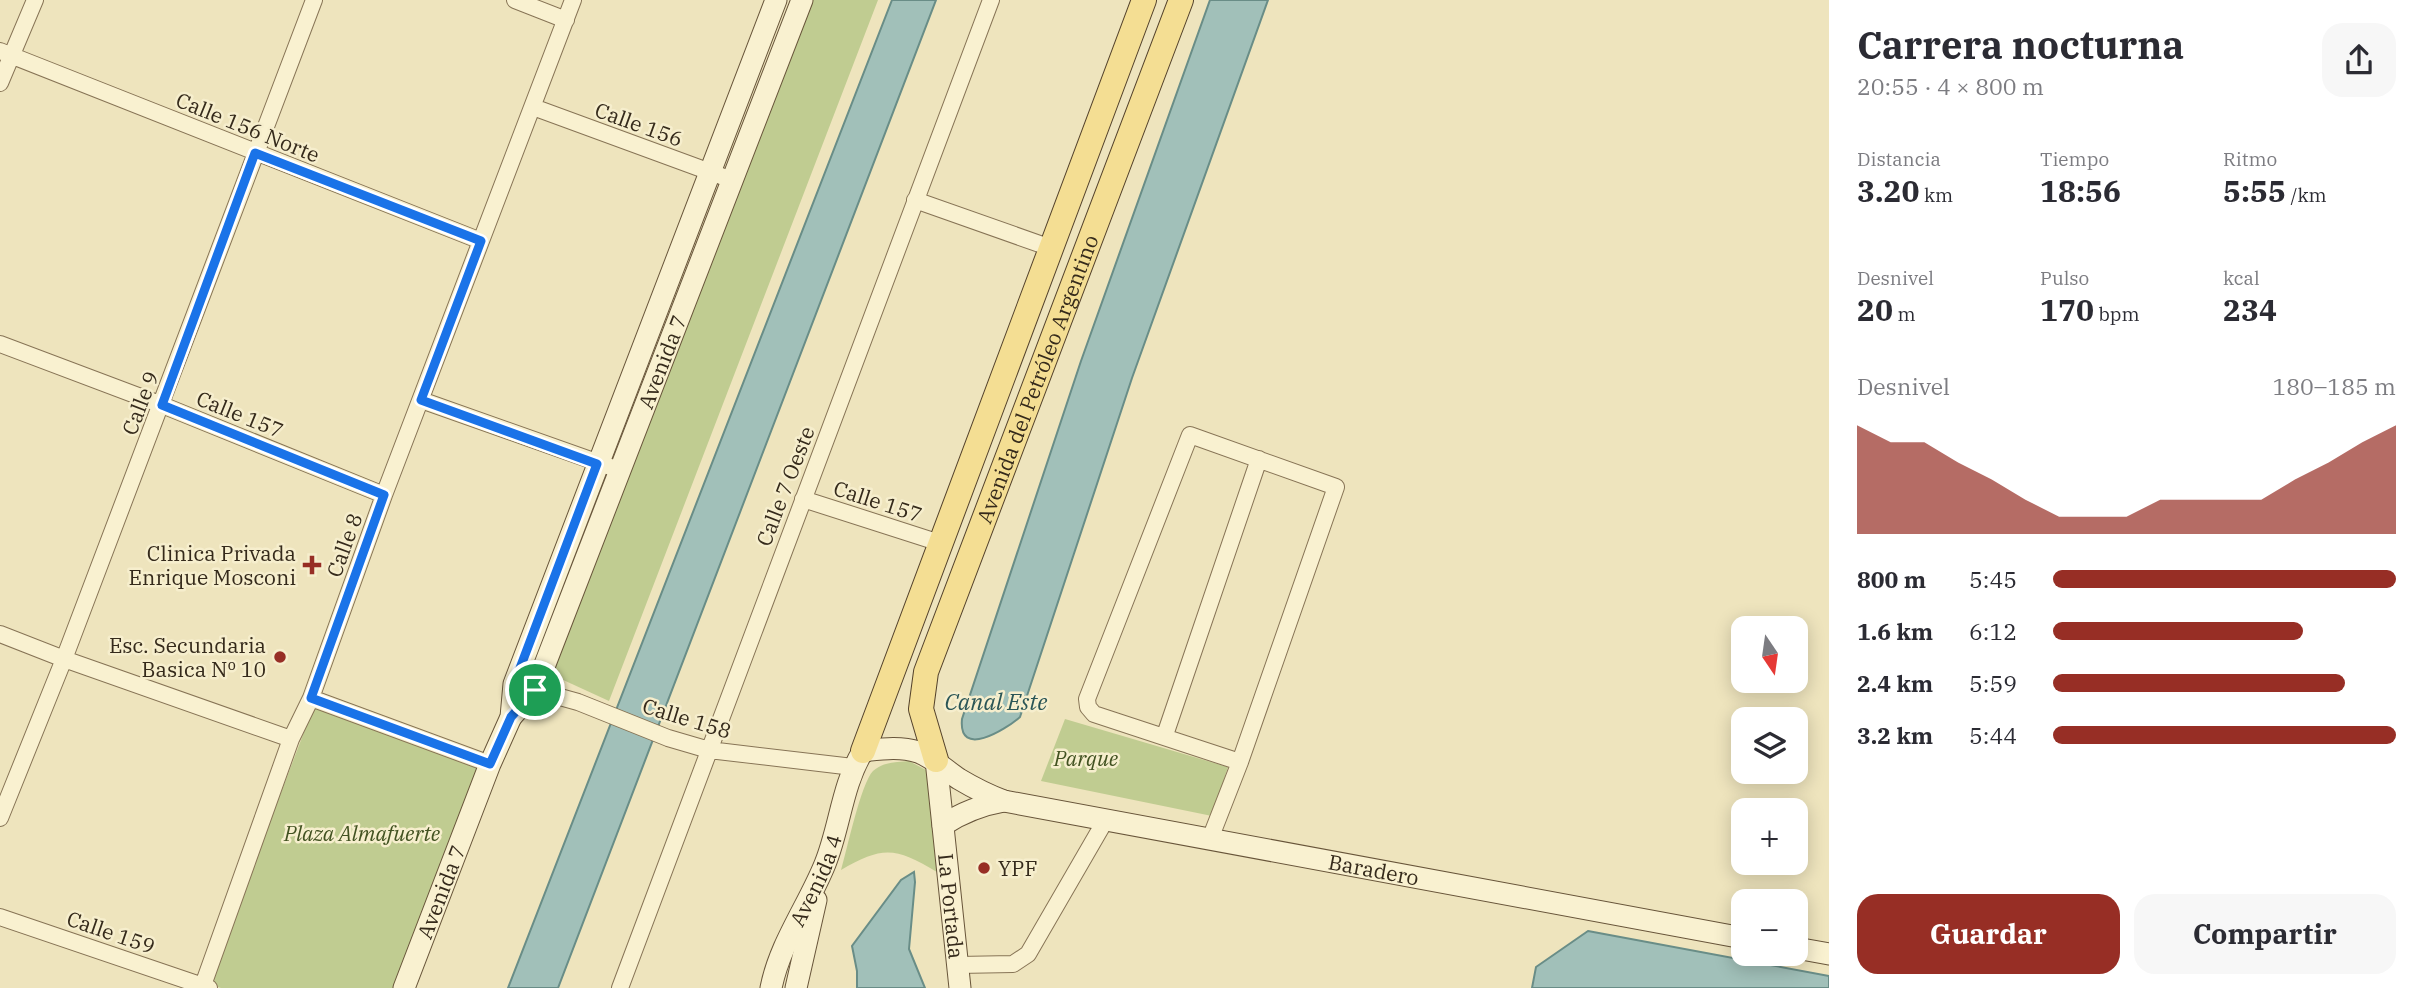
<!DOCTYPE html>
<html lang="es">
<meta charset="utf-8">
<style>
:root{--surface:#fff;--page:#f7f7f7;--text:#2b2b33;--muted:#7c7c81;--accent:#972e25}
body{margin:0;font-family:"IBM Plex Serif",serif;background:var(--page);color:var(--text);height:100vh;display:flex;flex-direction:column;font-size:26px;white-space:nowrap}
*{box-sizing:border-box;margin:0}
p{font-size:23px;color:var(--muted)}
.icon{flex:none;width:38px;height:38px;fill:none;stroke:currentColor;stroke-width:2;stroke-linecap:round;stroke-linejoin:round}
.map{position:relative;flex:1;overflow:hidden}
.sheet{display:flex;flex-direction:column;background:var(--surface);width:595px}
.sheet>*{flex:none}
.needle{width:46px;rotate:167deg}
.tools{position:absolute;left:1731px;top:616px;display:grid;gap:14px}
.tools a{display:grid;place-items:center;width:77px;height:77px;border-radius:14px;background:var(--surface);box-shadow:0 4px 18px #0003;font-size:35px}
.pin{position:absolute;display:grid;place-items:center;width:60px;height:60px;color:#fff;margin:-30px;border:4px solid #fff;border-radius:50%;box-shadow:0 2px 7px #0007}
.round{display:grid;place-items:center;flex:none;width:74px;height:74px;border-radius:21px;background:var(--page)}
.headline{display:flex;align-items:center;justify-content:space-between;height:119px;padding:0 28px}
h1{font-size:38px;font-weight:700;line-height:52px}
.metrics{display:grid;grid-template-columns:repeat(3,1fr);gap:10px;height:119px;padding:7px 28px}
.metrics div{display:grid;align-content:center}
.metrics b{font-size:30px;font-weight:700}
.metrics small{font-size:19px;font-weight:400}
.metrics p{font-size:19px}
.chart{height:196px;padding:14px 28px}
.chart p{display:flex;justify-content:space-between}
.chart svg{width:100%;height:126px;margin-top:7px;fill:var(--accent);opacity:.7}
.action{display:flex;gap:14px;margin-top:auto;padding:14px 28px}
.action a{flex:1;height:80px;border-radius:21px;background:var(--accent);color:#fff;font-size:28px;font-weight:700;line-height:80px;text-align:center}
.action a+a{background:var(--page);color:var(--text)}
ul{padding:0 28px;list-style:none;font-size:23px}
li{display:grid;grid-template-columns:112px 84px 1fr;align-items:center;height:52px}
li i{height:18px;border-radius:9px;background:var(--accent)}
main{display:flex;flex:1;min-height:0}
.map>svg:first-child{display:block}
.green{fill:#c0cc91}
.water{fill:#a1c0b9;stroke:#698d87;stroke-width:2}
.lines{fill:none;stroke-linecap:round;stroke-linejoin:round}
.street-casing{stroke:#877456;stroke-width:18}
.secondary-casing{stroke:#68553a;stroke-width:23}
.primary-casing{stroke:#54422b;stroke-width:26}
.street{stroke:#f9f1d0;stroke-width:16}
.secondary{stroke:#f9f1d0;stroke-width:21}
.primary{stroke:#f4de93;stroke-width:24}
.route-casing{stroke:#fff;stroke-width:14}
.route{stroke:#1a73e8;stroke-width:9}
.poi-dot{fill:#972e25;stroke:#f6eecd;stroke-width:2.5}
.labels{text-anchor:middle;dominant-baseline:central;stroke-width:5;stroke-linejoin:round;paint-order:stroke}
.street-label{font-size:21px;fill:#352a1b;stroke:#f6eecd}
.poi-label{font-size:21px;fill:#352a1b;stroke:#f6eecd;text-anchor:end}
.park-label{font-size:21px;font-style:italic;fill:#425221;stroke:#f6eecd}
.water-label{font-size:23px;font-style:italic;fill:#2a5556;stroke:#f6eecd}
</style>
<main>
<div class="map">
<svg width="1829" height="988" viewBox="0 0 1829 988">
<rect width="100%" height="100%" fill="#eee4bd"/>
<path class="green" d="M805,0H878L609,701L548,673Z
M314,706L482,769L398,988H221L208,984Z
M1065,719L1228,767L1212,816L1041,781Z
M909,761L926,770L932,782L937,872C896,848 884,845 841,870C847,850 861,783 873,771C883,762 896,762 909,761Z"/>
<path class="water" d="M892,0H936L558,988H508Z
M1210,0H1268L1132,378L1020,717C1005,730 958,759 962,719L1081,361Z
M914,872L915,882L909,949L925,988H857V971L852,946L901,880Z
M1588,931L1829,976V988H1532L1536,967Z"/>
<g class="lines">
<defs>
<path id="street" d="M515,0L566,20
M0,51L481,241
M0,83L35,0
M533,107L732,180
M915,200L1051,248
M0,344L162,405L384,495
M421,400L619,470
M803,499L940,543
M0,634L64,659L291,739
M524,687L578,702L668,738L709,750L853,767
M311,698L490,764
M1165,735L1259,459
M0,818L64,659L314,0
M1210,839L1240,762L1336,487L1190,435L1087,699L1088,707L1094,714L1240,762
M0,917L209,988
M958,965L1013,964L1028,954L1105,821
M202,988L291,739L311,698L384,495L573,0
M620,988L991,0"/>
<g id="secondary">
<path id="s1" d="M511,717L535,690L802,0"/>
<path id="s2" d="M936,760L960,988"/>
<path d="M943,825C963,812 981,805 1004,801"/>
<path d="M1796,948L1829,954"/>
<path id="s3" d="M404,988L490,764L511,717L514,684L776,0"/>
<path id="s4" d="M771,988C780,943 808,906 825,864C840,827 842,785 863,751C881,749 900,746 918,752C934,758 945,770 959,779C974,788 988,795 1004,801L1743,938"/>
<path d="M796,988L816,900"/>
</g>
<g id="primary">
<path d="M863,751L1144,0"/>
<path id="s5" d="M936,760L921,709L926,672L1181,0"/>
</g>
</defs>
<use href="#street" class="street-casing"/>
<use href="#secondary" class="secondary-casing"/>
<use href="#primary" class="primary-casing"/>
<use href="#street" class="street"/>
<use href="#secondary" class="secondary"/>
<use href="#primary" class="primary"/>
</g>
<g class="lines">
<defs>
<path id="route" d="M255,153L481,241L421,400L597,464L514,684L535,690L511,717L490,764L311,698L384,495L162,405Z"/>
</defs>
<use href="#route" class="route-casing"/>
<use href="#route" class="route"/>
</g>
<g class="poi-dot">
<path d="M308.5 554.5h7v7h7v7h-7v7h-7v-7h-7v-7h7z"/>
<circle cx="280" cy="657" r="7"/>
<circle cx="984" cy="868" r="7"/>
</g>
<g class="labels">
<g class="street-label">
<text transform="translate(639 124) rotate(20)">Calle 156</text>
<text transform="translate(248 127) rotate(22)">Calle 156 Norte</text>
<text stroke="none"><textPath href="#s1" startOffset="388">Avenida 7</textPath></text>
<text stroke="none"><textPath href="#s5" startOffset="404">Avenida del Petróleo Argentino</textPath></text>
<text transform="translate(140 403) rotate(-69)">Calle 9</text>
<text transform="translate(240 414) rotate(22)">Calle 157</text>
<text transform="translate(785 486) rotate(-69)">Calle 7 Oeste</text>
<text transform="translate(878 501) rotate(18)">Calle 157</text>
<text transform="translate(344 545) rotate(-70)">Calle 8</text>
<text transform="translate(687 718) rotate(17)">Calle 158</text>
<text stroke="none"><textPath href="#s4" startOffset="786">Baradero</textPath></text>
<text stroke="none"><textPath href="#s4" startOffset="117">Avenida 4</textPath></text>
<text stroke="none"><textPath href="#s3" startOffset="103">Avenida 7</textPath></text>
<text stroke="none"><textPath href="#s2" startOffset="147">La Portada</textPath></text>
<text transform="translate(111 932) rotate(19)">Calle 159</text>
</g>
<g class="poi-label">
<text x="296" y="553">Clinica Privada<tspan x="296" dy="24">Enrique Mosconi</tspan></text>
<text x="266" y="645">Esc. Secundaria<tspan x="266" dy="24">Basica Nº 10</tspan></text>
<text x="998" y="868" text-anchor="start">YPF</text>
</g>
<g class="park-label">
<text x="1086" y="758">Parque</text>
<text x="362" y="833">Plaza Almafuerte</text>
</g>
<g class="water-label">
<text x="996" y="701">Canal Este</text>
</g>
</g>
</svg>
<div class="tools">
<a><svg class="needle" viewBox="-14 -14 28 28"><path d="M0-13l5 13h-10z" fill="#e53935"/><path d="M0 13l5-13h-10z" fill="#7c7c81"/></svg></a>
<a><svg class="icon" aria-label="layers" viewBox="0 0 24 24"><path d="M12 4l9 5-9 5-9-5zM3 14l9 5 9-5"/></svg></a>
<a>+</a>
<a>−</a>
</div>
<div class="pin" style="left:535px;top:690px;background:#1e9e55"><svg class="icon" aria-label="arrive" viewBox="0 0 24 24"><path d="M6 21V4h12l-3 4 3 4H6"/></svg></div>
</div>
<section class="sheet">
<div class="headline"><div><h1>Carrera nocturna</h1><p>20:55 · 4 × 800 m</p></div><a class="round"><svg class="icon" aria-label="share" viewBox="0 0 24 24"><path d="M12 15V3M7 8l5-5 5 5M5 13v7h14v-7"/></svg></a></div>
<div class="metrics">
<div><p>Distancia</p><b>3.20<small> km</small></b></div>
<div><p>Tiempo</p><b>18:56</b></div>
<div><p>Ritmo</p><b>5:55<small> /km</small></b></div>
</div>
<div class="metrics">
<div><p>Desnivel</p><b>20<small> m</small></b></div>
<div><p>Pulso</p><b>170<small> bpm</small></b></div>
<div><p>kcal</p><b>234</b></div>
</div>
<div class="chart"><p><span>Desnivel</span>180–185 m</p>
<svg viewBox="0 0 160 44" preserveAspectRatio="none"><path d="M0 44V6L10 12L20 12L30 19L40 25L50 32L60 38L70 38L80 38L90 32L100 32L110 32L120 32L130 25L140 19L150 12L160 6V44z"/></svg>
</div>
<ul>
<li><b>800 m</b>5:45<i style="width:100%"></i></li>
<li><b>1.6 km</b>6:12<i style="width:73%"></i></li>
<li><b>2.4 km</b>5:59<i style="width:85%"></i></li>
<li><b>3.2 km</b>5:44<i style="width:100%"></i></li>
</ul>
<div class="action"><a>Guardar</a><a>Compartir</a></div>
</section>
</main>
